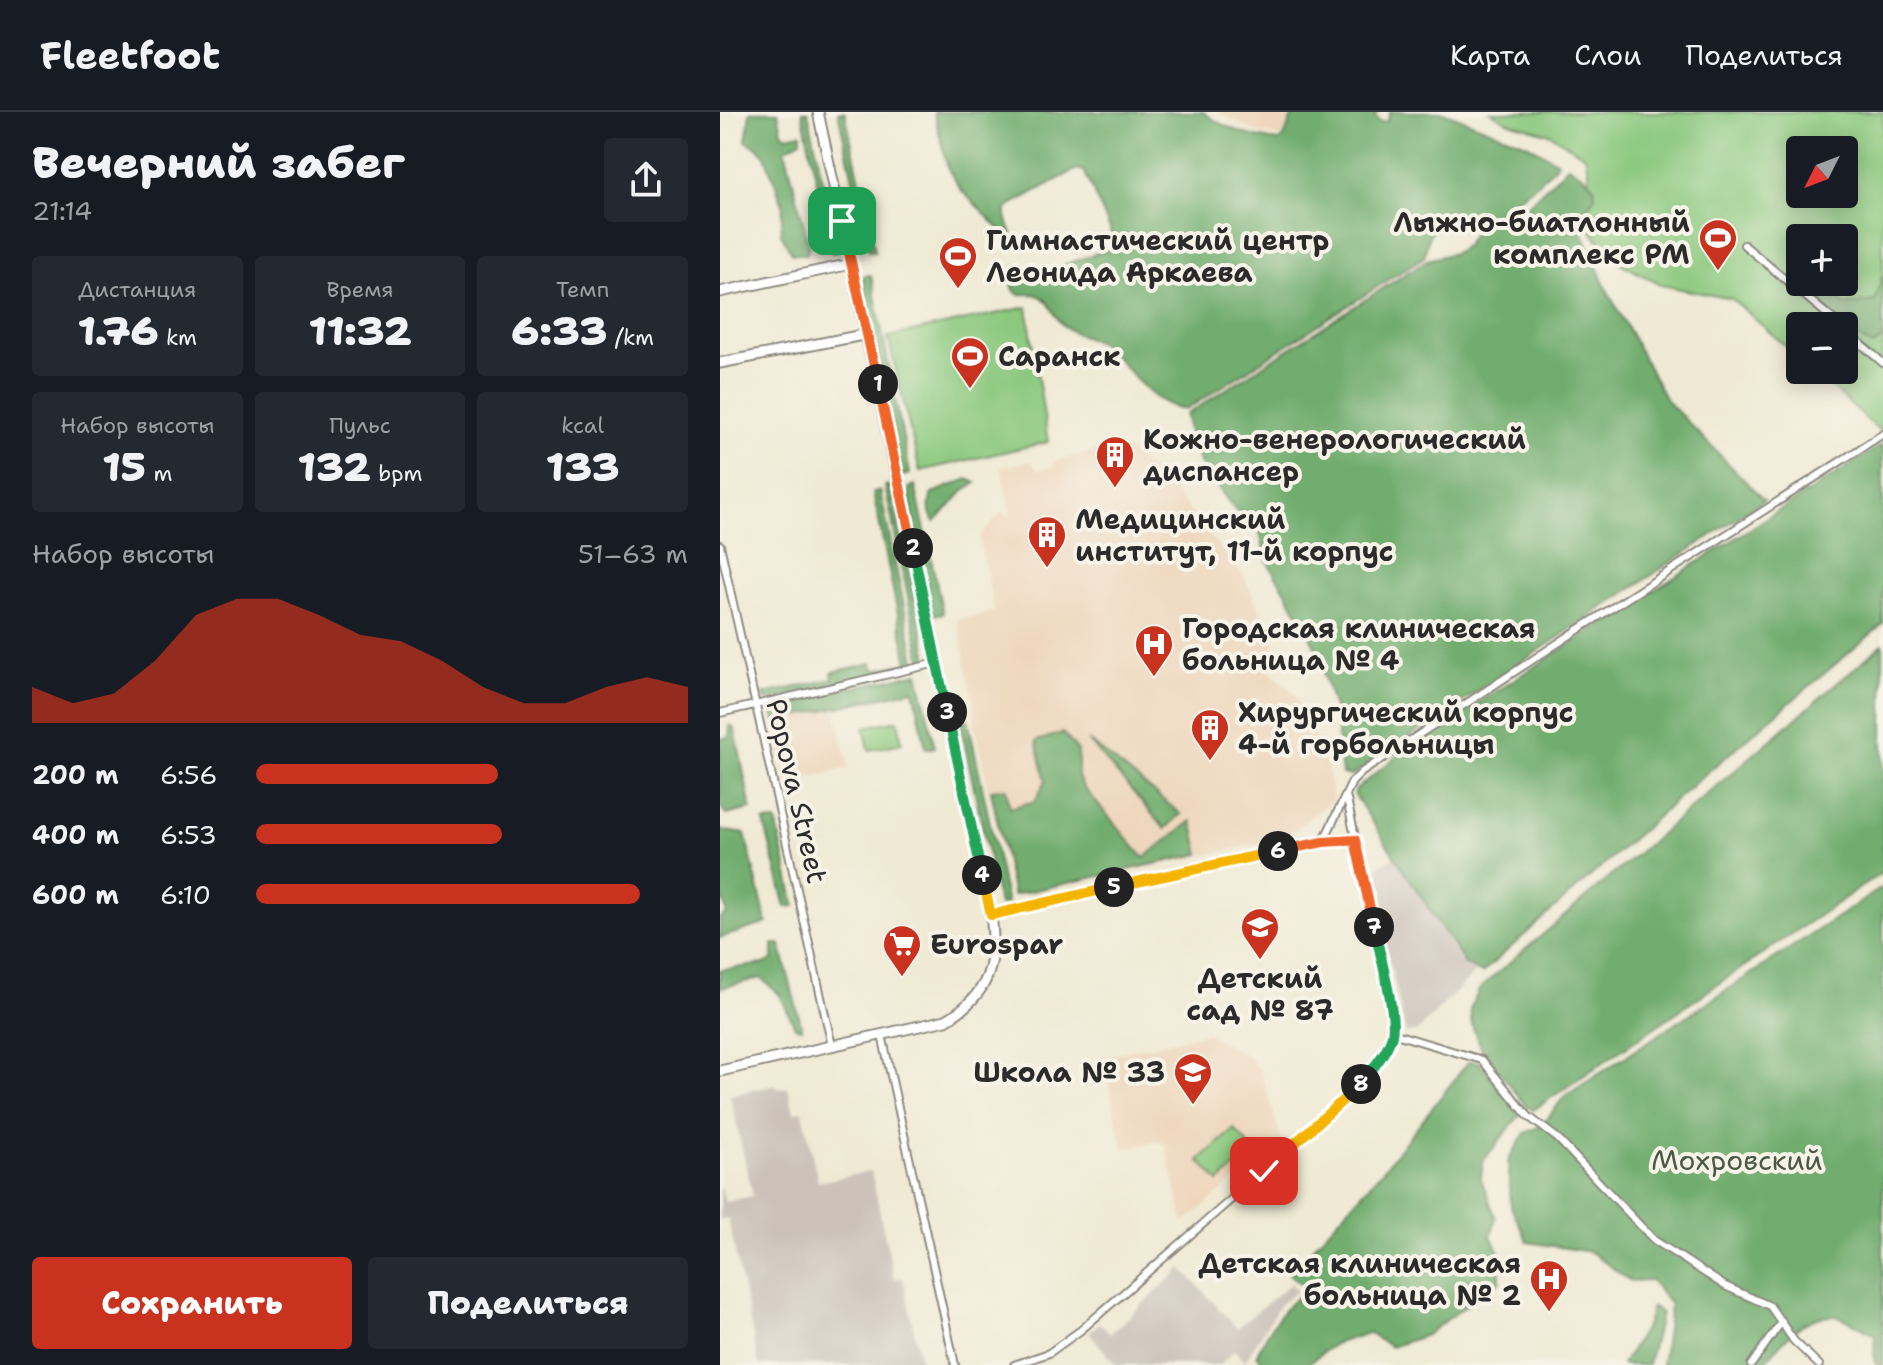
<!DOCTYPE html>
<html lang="ru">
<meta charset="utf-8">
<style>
:root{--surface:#171b24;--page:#242831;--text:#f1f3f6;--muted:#9ea1a6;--line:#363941;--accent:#c8321e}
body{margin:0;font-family:"Shantell Sans",sans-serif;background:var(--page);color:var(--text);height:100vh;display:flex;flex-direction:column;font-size:30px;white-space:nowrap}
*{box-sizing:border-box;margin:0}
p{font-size:26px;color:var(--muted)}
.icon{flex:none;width:44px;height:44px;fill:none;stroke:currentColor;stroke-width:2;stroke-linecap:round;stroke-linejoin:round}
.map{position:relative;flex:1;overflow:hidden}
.panel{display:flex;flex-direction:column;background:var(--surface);width:720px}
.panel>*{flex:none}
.needle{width:52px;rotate:228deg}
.tools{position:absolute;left:1066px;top:24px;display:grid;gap:16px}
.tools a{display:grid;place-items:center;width:72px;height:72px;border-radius:8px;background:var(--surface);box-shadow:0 4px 20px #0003;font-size:40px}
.pin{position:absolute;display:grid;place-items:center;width:68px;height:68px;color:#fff;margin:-34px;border-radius:16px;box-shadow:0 4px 12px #0006}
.km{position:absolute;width:40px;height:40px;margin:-20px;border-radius:50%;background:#222;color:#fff;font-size:22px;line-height:40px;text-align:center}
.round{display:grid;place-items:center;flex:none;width:84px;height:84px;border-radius:8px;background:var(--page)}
.overview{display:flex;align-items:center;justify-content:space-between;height:136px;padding:0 32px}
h1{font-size:44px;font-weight:800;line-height:60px}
.stats{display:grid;grid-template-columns:repeat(3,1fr);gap:12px;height:136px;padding:8px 32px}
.stats div{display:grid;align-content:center;border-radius:8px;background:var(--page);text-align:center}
.stats b{font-size:40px;font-weight:800}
.stats small{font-size:22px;font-weight:400}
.stats p{font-size:22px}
.chart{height:224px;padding:16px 32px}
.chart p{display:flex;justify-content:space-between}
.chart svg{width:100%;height:144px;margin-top:8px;fill:var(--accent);opacity:.7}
.button{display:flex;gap:16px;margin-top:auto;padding:16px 32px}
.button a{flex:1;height:92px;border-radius:8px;background:var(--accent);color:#fff;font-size:32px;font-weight:800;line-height:92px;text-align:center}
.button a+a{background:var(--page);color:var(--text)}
ul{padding:0 32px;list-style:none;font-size:26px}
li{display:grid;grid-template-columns:128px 96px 1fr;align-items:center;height:60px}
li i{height:20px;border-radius:10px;background:var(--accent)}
header{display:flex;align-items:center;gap:48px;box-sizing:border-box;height:112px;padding:0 40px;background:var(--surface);border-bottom:2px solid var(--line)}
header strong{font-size:38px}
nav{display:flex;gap:44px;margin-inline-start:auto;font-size:28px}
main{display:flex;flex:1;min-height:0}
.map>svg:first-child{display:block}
.built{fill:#eed6bb}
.industrial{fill:#ccc2b9}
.green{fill:#8cc97f;stroke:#5c7a55;stroke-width:2;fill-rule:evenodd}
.forest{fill:#71ad6e;stroke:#4e6c4c;stroke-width:2}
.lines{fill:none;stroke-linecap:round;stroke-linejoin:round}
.street-casing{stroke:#8e8a80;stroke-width:10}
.secondary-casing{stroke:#8e8a80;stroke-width:13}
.street{stroke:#fff;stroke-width:6}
.secondary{stroke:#fff;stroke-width:9}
.split-1-casing{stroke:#fff;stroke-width:16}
.split-2-casing{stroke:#fff;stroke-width:16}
.split-3-casing{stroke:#fff;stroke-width:16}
.split-4-casing{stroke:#fff;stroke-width:16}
.split-5-casing{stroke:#fff;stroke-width:16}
.split-6-casing{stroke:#fff;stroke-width:16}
.split-7-casing{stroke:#fff;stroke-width:16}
.split-8-casing{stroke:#fff;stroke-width:16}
.split-9-casing{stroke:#fff;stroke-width:16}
.split-1{stroke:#f0652b;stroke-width:10}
.split-2{stroke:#f0652b;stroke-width:10}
.split-3{stroke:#22a559;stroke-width:10}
.split-4{stroke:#22a559;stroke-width:10}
.split-5{stroke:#f5b400;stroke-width:10}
.split-6{stroke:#f5b400;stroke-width:10}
.split-7{stroke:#f0652b;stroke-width:10}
.split-8{stroke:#22a559;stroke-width:10}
.split-9{stroke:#f5b400;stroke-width:10}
.labels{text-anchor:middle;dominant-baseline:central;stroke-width:8;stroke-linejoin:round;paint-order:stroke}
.poi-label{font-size:28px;font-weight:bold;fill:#2b2b2b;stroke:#f7f3e8;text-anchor:start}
.street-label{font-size:28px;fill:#2b2b2b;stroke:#f7f3e8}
.park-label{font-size:28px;fill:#485a44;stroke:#f7f3e8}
</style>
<header>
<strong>Fleetfoot</strong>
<nav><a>Карта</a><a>Слои</a><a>Поделиться</a></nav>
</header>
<main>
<section class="panel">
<div class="overview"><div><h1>Вечерний забег</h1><p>21:14</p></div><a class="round"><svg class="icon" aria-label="share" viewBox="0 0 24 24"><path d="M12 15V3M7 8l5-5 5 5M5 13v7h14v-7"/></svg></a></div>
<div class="stats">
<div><p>Дистанция</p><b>1.76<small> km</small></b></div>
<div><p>Время</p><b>11:32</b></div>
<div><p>Темп</p><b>6:33<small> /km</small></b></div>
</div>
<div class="stats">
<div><p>Набор высоты</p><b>15<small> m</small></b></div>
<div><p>Пульс</p><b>132<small> bpm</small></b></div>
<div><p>kcal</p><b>133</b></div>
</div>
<div class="chart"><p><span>Набор высоты</span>51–63 m</p>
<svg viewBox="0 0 160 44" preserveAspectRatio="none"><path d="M0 44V33L10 38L20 35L30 25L40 11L50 6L60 6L70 11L80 17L90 19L100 25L110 33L120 38L130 38L140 33L150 30L160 33V44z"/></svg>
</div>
<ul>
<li><b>200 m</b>6:56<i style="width:56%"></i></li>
<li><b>400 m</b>6:53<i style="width:57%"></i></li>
<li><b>600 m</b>6:10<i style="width:89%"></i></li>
</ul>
<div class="button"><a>Сохранить</a><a>Поделиться</a></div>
</section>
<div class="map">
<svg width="1163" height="1253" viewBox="0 0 1163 1253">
<rect width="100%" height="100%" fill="#f7f3e8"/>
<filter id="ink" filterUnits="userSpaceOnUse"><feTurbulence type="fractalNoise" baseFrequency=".0125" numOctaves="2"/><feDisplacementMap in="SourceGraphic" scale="16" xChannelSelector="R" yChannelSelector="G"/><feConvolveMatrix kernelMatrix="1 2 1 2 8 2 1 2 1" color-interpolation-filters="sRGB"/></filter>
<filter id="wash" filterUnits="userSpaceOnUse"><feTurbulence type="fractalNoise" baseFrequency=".006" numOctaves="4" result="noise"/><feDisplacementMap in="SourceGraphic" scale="32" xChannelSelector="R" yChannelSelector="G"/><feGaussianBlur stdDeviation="1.8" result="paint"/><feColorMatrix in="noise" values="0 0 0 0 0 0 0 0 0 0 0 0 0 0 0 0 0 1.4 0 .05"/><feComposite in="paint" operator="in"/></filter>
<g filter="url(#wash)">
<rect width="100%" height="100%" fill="#f0ead4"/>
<path class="built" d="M497,0H573L561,25L535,20Z
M380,338H408L449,374L524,464L555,532L539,551L575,581L607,653L613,688L564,726L291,785L254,609V593L237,508L274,500L259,425L282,400L291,405L281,355L311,349L317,358L333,355L334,349Z
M115,597L129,656L66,671L53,612Z
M487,921L527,944L541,960L562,1028L464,1111L445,1032L435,1030L403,1037L383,945Z"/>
<path class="industrial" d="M674,745L741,849L756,860L696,920L686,921L649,761Z
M56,973L58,977L68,975L74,1000L83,999L98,1070L151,1059L174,1167L183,1166L201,1253H39L8,1106L0,1108V1070L5,1090L33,1084L10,983Z
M462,1156L517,1216L571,1171L577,1179L560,1192L525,1249L514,1238L500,1253H396L369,1220L380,1211L390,1222Z"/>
<path class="green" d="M771,0H1163V322L1092,258H1124V214H1080V247L1012,187L941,173L898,150L856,102C868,78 872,71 865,44L830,22L789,10ZM1080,38H1124V82H1080ZM1080,126H1124V170H1080Z
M307,195L328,330L200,359L168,225Z
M178,608L182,631L149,638L144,615Z
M514,1017L534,1039L499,1070L479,1048Z"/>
<path class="forest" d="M30,0H58L62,20L67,24L81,21V28L65,37L89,134L87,142H72L61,122L63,92L45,44L37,35L26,29Z
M82,0H88L118,140L112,141Z
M118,0H125L155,139H149Z
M214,0H483C502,16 534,26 559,29L564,25L574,0H657L655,5L660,10L667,9L670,0H723L807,32L838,50C823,71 767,111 743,117C735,118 726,115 718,116L709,123L704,145L467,297C427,294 411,254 381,232C369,224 353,223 343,213C334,205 331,189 320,184C303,176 292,196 291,158L298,153L316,163L383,139L394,138L390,117L364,59L357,57L296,90L286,98C284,111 295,120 293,131L241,78L228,57Z
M848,54L862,62L874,74L875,85L857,108L886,176L946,288L1044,388L631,664L622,662L614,596L595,534L570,486L548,451L539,418L512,394L480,351L470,327L466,303L707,148L734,141L745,134L755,118L789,98L805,96Z
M1163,162V226L1153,234C1129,222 1108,199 1090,178L1091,170H1100L1125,194L1155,189Z
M151,163L190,362L182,364L143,164Z
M1163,332V512L984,663L762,861L745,852L634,682L636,677L682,640L778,578Z
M248,367L256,371L245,378L215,410C208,402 209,390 212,381Z
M170,373L208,546L201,547L165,374Z
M195,373L223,501L213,503L190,387L189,376Z
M160,379L196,553L46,589L44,582L113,567L112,560L152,551L154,558L188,551L153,380Z
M1163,532V760L813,998L807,995L762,937L752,914L750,897L760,876Z
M198,561L215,635L206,637L194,578L55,609L51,593Z
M248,608L287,792L279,793L240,610Z
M10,613L15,617L31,697L6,703L0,693V627L9,625Z
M343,621L358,639V665L363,675L424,746L472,709L480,742L293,783L271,678L286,676L290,696L315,689L326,669L316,629Z
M368,628L461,702L445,717Z
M56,709L75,794L66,795L44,710Z
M0,718L25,722L47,811L0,826V807L7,801L0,777Z
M1163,775V1253H1158L1154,1249L1155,1223C1144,1218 1127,1205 1114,1204C1082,1202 1061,1232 1042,1253H942L950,1193L931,1168L910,1169L871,1140L808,1130L791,1095L788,1049L805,1021L822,1013L844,985Z
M53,832H60L82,916L75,915L60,883L41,866L0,876V858L44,852L53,847Z
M749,949L759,950L800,1003L763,1049L761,1067L776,1106L771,1124L779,1140L780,1169L706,1223L671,1235L648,1221L614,1232L586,1253H545L537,1242C549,1216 563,1195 587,1177L569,1162L663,1058Z
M932,1194L941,1201L928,1253H902L927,1212Z"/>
</g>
<g filter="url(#ink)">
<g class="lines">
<defs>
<path id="street" d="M1024,133L1121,214
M1124,217L1163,251
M0,433L112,934
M0,601L217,551
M603,730L632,670L642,660L864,514L1163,322
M271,803L603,730L635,728
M672,921L762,948L808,1004L837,1026L934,1128L1005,1174L1050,1194L1074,1229L1099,1253
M162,923L235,1253
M294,1253L329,1241L361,1218L607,1004L641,972L659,947L672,921L669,882L626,683
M1031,1253L1062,1209"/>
<path id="secondary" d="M0,180L131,152
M0,251L148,222
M0,959L226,908C269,883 278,851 271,803L98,0"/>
</defs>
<use href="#street" class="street-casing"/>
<use href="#secondary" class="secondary-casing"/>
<use href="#street" class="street"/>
<use href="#secondary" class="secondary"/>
</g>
</g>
<g class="lines" filter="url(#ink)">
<defs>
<path id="split-1" d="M122,109L158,272"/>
<path id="split-2" d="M158,272L193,436"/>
<path id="split-3" d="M193,436L227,600"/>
<path id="split-4" d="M227,600L262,763"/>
<path id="split-5" d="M262,763L271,803L394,775"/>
<path id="split-6" d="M394,775L558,739"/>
<path id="split-7" d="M558,739L603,730L635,728L654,815"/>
<path id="split-8" d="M641,972C652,957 667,941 672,923C677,902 659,839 654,815"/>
<path id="split-9" d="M544,1059L641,972"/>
</defs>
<use href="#split-1" class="split-1-casing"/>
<use href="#split-2" class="split-2-casing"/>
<use href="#split-3" class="split-3-casing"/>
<use href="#split-4" class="split-4-casing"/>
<use href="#split-5" class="split-5-casing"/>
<use href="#split-6" class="split-6-casing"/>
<use href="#split-7" class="split-7-casing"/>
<use href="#split-8" class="split-8-casing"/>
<use href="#split-9" class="split-9-casing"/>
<use href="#split-1" class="split-1"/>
<use href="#split-2" class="split-2"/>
<use href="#split-3" class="split-3"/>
<use href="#split-4" class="split-4"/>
<use href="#split-5" class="split-5"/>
<use href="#split-6" class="split-6"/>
<use href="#split-7" class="split-7"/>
<use href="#split-8" class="split-8"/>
<use href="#split-9" class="split-9"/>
</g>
<defs>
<symbol id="stadium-pin" viewBox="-11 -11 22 30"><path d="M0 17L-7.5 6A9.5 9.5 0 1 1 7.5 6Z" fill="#c8321e" stroke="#f7f3e8"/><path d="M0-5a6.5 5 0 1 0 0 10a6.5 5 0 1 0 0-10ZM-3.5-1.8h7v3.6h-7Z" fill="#fff"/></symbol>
<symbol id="building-pin" viewBox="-11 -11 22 30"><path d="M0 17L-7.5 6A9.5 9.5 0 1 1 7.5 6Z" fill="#c8321e" stroke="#f7f3e8"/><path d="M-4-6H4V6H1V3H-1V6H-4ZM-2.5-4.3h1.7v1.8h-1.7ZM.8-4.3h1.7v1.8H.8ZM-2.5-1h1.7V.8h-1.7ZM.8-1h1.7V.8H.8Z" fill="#fff"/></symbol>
<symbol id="hospital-pin" viewBox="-11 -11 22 30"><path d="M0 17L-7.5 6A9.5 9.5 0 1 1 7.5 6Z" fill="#c8321e" stroke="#f7f3e8"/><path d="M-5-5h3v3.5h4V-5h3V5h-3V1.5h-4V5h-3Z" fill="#fff"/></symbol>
<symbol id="school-pin" viewBox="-11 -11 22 30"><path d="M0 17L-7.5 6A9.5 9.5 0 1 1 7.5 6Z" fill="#c8321e" stroke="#f7f3e8"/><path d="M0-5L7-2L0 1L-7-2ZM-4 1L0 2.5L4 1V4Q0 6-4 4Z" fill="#fff"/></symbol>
<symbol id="supermarket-pin" viewBox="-11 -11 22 30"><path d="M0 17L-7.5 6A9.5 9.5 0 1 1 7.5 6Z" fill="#c8321e" stroke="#f7f3e8"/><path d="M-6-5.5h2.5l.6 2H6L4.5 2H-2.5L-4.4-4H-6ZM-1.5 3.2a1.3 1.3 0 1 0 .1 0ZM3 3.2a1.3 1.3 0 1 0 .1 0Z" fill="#fff"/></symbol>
</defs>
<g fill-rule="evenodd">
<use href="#stadium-pin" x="976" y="104" width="44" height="60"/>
<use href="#stadium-pin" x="216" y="122" width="44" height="60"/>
<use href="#stadium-pin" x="228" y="222" width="44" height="60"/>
<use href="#building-pin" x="373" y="321" width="44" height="60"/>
<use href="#building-pin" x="305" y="401" width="44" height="60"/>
<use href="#hospital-pin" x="412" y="510" width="44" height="60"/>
<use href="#building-pin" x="468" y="594" width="44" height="60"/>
<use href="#school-pin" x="518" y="793" width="44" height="60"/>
<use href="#supermarket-pin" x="160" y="810" width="44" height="60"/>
<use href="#school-pin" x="451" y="938" width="44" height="60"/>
<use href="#hospital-pin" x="807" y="1145" width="44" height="60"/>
</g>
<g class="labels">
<g class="poi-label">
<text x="970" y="110" text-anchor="end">Лыжно-биатлонный<tspan x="970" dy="32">комплекс РМ</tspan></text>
<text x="266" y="128">Гимнастический центр<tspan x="266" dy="32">Леонида Аркаева</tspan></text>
<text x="278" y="244">Саранск</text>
<text x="423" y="327">Кожно-венерологический<tspan x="423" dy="32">диспансер</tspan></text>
<text x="355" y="407">Медицинский<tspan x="355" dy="32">институт, 11-й корпус</tspan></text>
<text x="462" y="516">Городская клиническая<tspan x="462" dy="32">больница № 4</tspan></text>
<text x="518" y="600">Хирургический корпус<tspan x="518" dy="32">4-й горбольницы</tspan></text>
<text x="210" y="832">Eurospar</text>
<text x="540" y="866" text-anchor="middle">Детский<tspan x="540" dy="32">сад № 87</tspan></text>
<text x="445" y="960" text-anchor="end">Школа № 33</text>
<text x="801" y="1151" text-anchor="end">Детская клиническая<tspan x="801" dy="32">больница № 2</tspan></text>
</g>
<g class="street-label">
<text transform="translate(77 679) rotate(77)">Popova Street</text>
</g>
<g class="park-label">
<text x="1017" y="1048">Мохровский</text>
</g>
</g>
</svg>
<div class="tools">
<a><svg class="needle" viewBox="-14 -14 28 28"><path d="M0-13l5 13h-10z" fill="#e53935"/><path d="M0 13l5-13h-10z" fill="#9ea1a6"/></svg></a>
<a>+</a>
<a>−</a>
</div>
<div class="pin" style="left:122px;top:109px;background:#1e9e55"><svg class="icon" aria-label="arrive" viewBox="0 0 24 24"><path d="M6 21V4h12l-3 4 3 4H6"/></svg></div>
<div class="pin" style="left:544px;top:1059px;background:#d93025"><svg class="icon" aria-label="check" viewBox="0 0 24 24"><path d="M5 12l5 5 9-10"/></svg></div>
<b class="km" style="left:158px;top:272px">1</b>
<b class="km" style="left:193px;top:436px">2</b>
<b class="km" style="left:227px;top:600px">3</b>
<b class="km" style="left:262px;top:763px">4</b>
<b class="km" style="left:394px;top:775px">5</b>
<b class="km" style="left:558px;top:739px">6</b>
<b class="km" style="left:654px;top:815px">7</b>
<b class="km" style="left:641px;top:972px">8</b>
</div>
</main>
